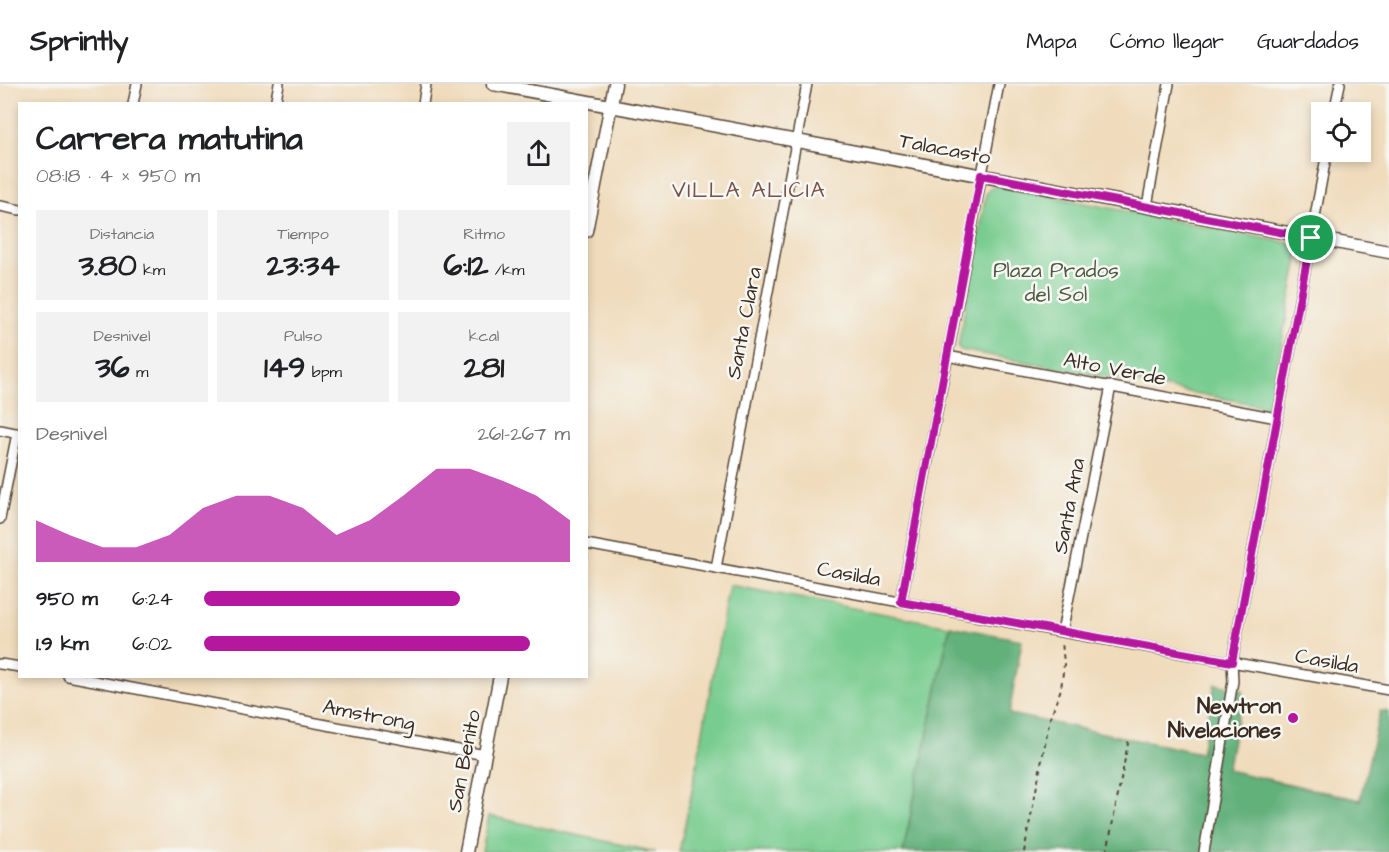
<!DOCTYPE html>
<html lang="es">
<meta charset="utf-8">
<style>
:root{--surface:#fff;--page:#f2f2f2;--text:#202124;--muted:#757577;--line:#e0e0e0;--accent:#b5179e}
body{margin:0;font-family:"Architects Daughter",sans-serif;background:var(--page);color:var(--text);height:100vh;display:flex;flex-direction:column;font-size:22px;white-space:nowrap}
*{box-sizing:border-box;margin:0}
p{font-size:20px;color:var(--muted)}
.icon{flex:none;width:33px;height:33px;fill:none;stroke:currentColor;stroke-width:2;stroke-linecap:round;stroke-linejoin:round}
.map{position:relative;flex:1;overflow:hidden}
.drawer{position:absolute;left:18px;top:18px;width:570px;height:576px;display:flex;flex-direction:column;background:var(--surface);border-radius:0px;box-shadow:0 3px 9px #0003}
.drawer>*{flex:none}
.buttons{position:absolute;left:1311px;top:18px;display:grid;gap:12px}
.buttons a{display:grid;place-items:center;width:60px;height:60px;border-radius:0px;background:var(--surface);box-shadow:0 3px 9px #0003;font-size:30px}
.pin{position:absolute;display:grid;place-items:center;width:51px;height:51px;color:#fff;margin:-26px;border:3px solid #fff;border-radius:50%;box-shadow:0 2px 6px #0007}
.round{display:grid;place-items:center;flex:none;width:63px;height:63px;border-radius:0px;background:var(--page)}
.overview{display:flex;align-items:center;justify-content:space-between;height:102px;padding:0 18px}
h1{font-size:33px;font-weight:800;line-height:45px}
.figures{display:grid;grid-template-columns:repeat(3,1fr);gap:9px;height:102px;padding:6px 18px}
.figures div{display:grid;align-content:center;border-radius:0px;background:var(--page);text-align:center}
.figures b{font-size:30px;font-weight:800}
.figures small{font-size:16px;font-weight:400}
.figures p{font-size:16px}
.chart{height:168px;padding:12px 18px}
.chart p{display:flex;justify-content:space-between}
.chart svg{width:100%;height:108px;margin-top:6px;fill:var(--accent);opacity:.7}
ul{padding:0 18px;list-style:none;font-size:20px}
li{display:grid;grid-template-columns:96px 72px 1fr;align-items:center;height:45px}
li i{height:15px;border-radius:8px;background:var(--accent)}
header{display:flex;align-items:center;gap:36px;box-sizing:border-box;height:84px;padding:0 30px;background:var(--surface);border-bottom:2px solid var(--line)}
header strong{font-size:28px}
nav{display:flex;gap:33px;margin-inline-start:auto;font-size:21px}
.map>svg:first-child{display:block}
.green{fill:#78cc8f;stroke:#5a7b56;stroke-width:1.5}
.forest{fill:#62b07a;stroke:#4e6d4c;stroke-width:1.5}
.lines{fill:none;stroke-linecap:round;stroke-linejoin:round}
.minor-casing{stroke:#564536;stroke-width:12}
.tertiary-casing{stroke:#564536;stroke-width:15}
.path{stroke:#564536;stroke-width:2;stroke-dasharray:4.5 4.5;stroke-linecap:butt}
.minor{stroke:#fff;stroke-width:9}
.tertiary{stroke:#fff;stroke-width:12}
.route-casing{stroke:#fff;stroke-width:12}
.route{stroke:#b5179e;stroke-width:8}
.poi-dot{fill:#b5179e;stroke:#f6f6f2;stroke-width:2}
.labels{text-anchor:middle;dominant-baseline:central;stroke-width:5;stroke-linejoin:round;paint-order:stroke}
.street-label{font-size:21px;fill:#3b2a1e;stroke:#f6f6f2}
.park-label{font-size:21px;fill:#4d5b40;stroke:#f6f6f2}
.poi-label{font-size:21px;font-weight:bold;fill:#3b2a1e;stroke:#f6f6f2;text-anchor:end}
.neighbourhood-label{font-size:22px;letter-spacing:1.5px;fill:#79534a;stroke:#f6f6f2}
</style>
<header>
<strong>Sprintly</strong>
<nav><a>Mapa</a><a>Cómo llegar</a><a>Guardados</a></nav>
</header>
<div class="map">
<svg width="1389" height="768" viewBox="0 0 1389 768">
<rect width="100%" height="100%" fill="#f6f6f2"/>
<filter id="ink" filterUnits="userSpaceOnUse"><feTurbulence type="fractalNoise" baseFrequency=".0167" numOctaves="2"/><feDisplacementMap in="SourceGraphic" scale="12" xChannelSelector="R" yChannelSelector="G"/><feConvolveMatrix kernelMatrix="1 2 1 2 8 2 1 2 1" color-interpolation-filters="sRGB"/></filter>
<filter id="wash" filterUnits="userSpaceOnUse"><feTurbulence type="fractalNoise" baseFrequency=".008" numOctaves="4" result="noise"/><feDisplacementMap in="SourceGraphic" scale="24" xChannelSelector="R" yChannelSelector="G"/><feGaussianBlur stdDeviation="1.35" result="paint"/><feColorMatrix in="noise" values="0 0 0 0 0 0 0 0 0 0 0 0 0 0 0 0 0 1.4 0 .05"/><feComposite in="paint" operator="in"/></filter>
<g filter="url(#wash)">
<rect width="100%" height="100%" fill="#f0dcbc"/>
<path class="green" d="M998,102L1289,159L1296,163L1299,170L1269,323L961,266L958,263L986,110L991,103Z
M729,501L950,542L903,768H679L693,702Z
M489,732L655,768H482Z"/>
<path class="forest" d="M950,542L1022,556L1009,630L1201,669L1215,600L1243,606L1227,686L1360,716L1380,627L1389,628V768H903Z"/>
</g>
<g filter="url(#ink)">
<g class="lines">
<defs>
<path id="minor" d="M133,20L137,0
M275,20L279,0
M423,20L426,0
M1334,28L1340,0
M0,122L20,126
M1147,122L1169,0
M947,272L1277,334
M0,346L20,350
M0,435L17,349
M586,460L1062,548L1389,606
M716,484L807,0
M901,518L999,0
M1062,548L1111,302
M0,580L20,583
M68,592L485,671
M1204,768L1233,597L1232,578L1327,68"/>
<path id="tertiary" d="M493,0L1389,168
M586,147L615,0
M466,768L500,592"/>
</defs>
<use href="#minor" class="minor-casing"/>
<use href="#tertiary" class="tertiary-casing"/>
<path class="path" d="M1024,768L1050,634L1061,605L1064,580L1062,557
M1107,768L1129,654"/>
<use href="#minor" class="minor"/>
<use href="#tertiary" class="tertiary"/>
</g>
</g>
<g class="lines" filter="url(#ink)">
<defs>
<path id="route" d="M981,91L1311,154L1232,578L901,518Z"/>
</defs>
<use href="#route" class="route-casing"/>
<use href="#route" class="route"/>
</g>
<circle class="poi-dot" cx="1293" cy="634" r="6"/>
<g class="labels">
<g class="street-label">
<text transform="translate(945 65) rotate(11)">Talacasto</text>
<text transform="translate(744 239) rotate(-79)">Santa Clara</text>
<text transform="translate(1115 285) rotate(11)">Alto Verde</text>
<text transform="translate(1069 422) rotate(-79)">Santa Ana</text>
<text transform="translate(849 490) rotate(10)">Casilda</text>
<text transform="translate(1327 577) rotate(10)">Casilda</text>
<text transform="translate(369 631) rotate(11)">Amstrong</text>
<text transform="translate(464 677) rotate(-79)">San Benito</text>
</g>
<g class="park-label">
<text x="1056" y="186">Plaza Prados<tspan x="1056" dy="24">del Sol</tspan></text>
</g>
<g class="poi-label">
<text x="1281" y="622">Newtron<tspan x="1281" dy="24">Nivelaciones</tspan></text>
</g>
<g class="neighbourhood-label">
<text x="749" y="106">VILLA ALICIA</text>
</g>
</g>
</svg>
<div class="buttons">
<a><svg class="icon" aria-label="locate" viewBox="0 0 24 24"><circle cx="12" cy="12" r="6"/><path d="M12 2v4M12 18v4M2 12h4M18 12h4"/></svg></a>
</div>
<div class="pin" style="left:1311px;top:154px;background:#1e9e55"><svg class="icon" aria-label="arrive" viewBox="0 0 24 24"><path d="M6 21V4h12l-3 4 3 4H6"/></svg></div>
<section class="drawer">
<div class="overview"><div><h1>Carrera matutina</h1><p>08:18 · 4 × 950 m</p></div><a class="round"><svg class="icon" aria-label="share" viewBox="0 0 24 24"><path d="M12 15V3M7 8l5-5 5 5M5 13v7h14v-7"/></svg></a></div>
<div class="figures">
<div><p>Distancia</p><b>3.80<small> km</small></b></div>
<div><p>Tiempo</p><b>23:34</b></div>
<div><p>Ritmo</p><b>6:12<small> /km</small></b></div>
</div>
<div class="figures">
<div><p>Desnivel</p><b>36<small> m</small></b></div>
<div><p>Pulso</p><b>149<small> bpm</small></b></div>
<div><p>kcal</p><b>281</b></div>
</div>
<div class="chart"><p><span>Desnivel</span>261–267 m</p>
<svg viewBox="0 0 160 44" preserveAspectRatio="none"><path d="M0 44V27L10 33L20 38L30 38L40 33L50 22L60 17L70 17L80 22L90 33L100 27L110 17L120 6L130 6L140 11L150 17L160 27V44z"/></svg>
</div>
<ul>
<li><b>950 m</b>6:24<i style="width:70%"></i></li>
<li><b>1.9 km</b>6:02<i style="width:89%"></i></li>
</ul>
</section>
</div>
